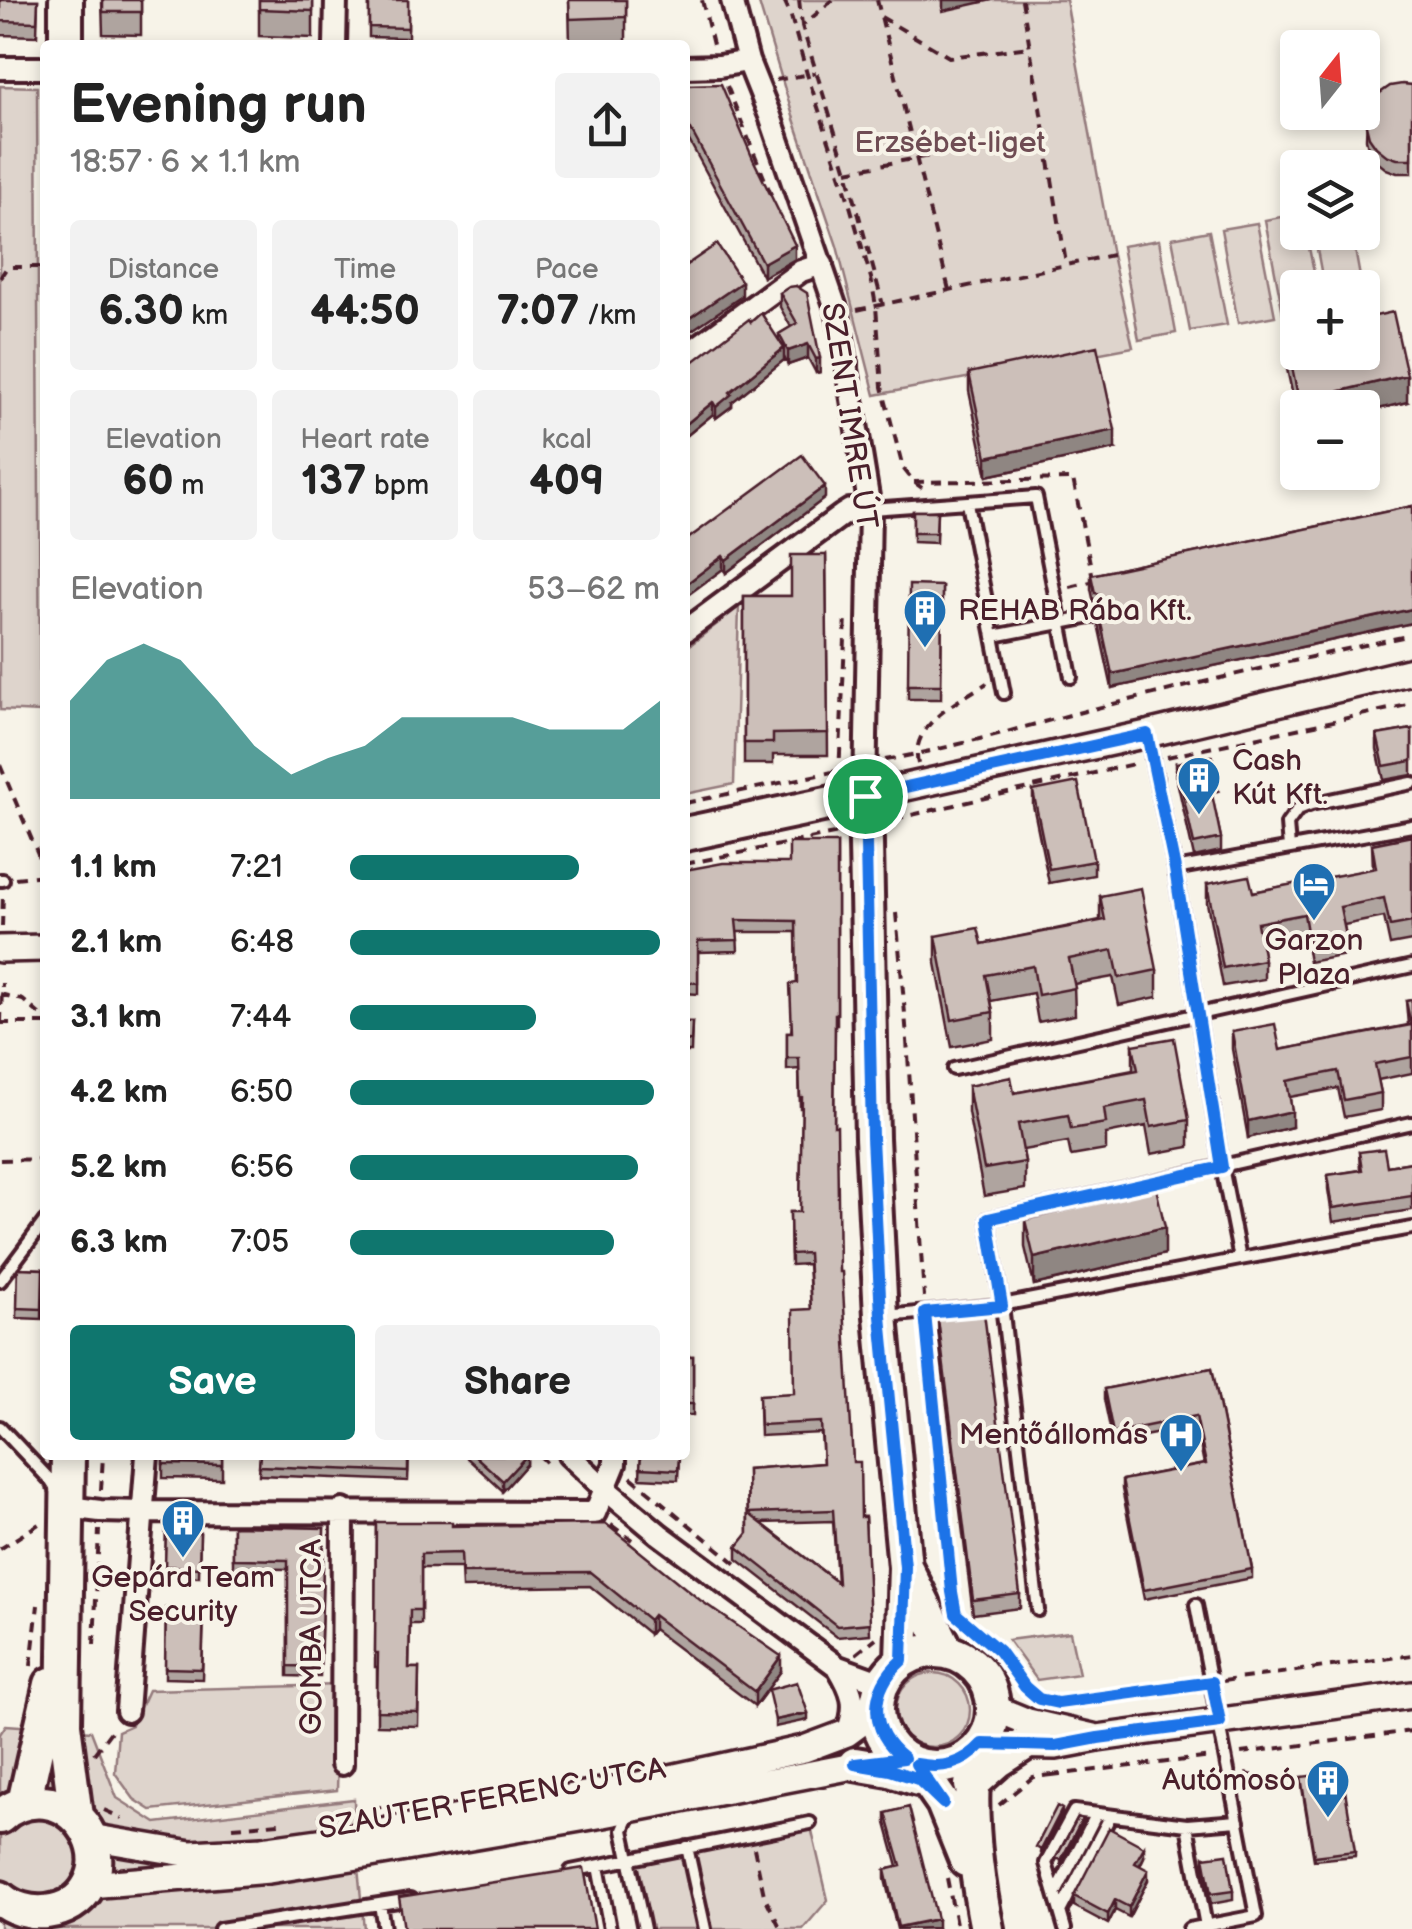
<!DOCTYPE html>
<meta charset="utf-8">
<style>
:root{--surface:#fff;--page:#f2f2f2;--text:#222;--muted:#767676;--accent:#0f766e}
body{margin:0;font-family:"Balsamiq Sans",sans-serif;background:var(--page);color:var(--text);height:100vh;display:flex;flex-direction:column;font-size:38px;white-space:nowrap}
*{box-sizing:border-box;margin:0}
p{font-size:32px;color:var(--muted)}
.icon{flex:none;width:55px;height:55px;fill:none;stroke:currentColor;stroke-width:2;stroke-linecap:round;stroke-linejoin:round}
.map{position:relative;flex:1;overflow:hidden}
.details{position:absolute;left:40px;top:40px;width:650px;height:1420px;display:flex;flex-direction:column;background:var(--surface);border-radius:10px;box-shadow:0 5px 15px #0003}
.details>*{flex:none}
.needle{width:65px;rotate:17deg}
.fabs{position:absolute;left:1280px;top:30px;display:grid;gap:20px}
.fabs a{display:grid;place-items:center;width:100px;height:100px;border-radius:10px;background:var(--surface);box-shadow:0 5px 15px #0003;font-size:50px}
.pin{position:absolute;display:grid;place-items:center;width:85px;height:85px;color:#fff;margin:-42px;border:5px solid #fff;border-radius:50%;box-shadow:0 2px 10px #0007}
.round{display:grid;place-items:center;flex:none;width:105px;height:105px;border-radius:10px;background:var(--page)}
.head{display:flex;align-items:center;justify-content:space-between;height:170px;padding:0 30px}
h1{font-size:55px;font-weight:700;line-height:75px}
.figures{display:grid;grid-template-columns:repeat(3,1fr);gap:15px;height:170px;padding:10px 30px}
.figures div{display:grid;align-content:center;border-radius:10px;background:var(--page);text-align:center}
.figures b{font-size:42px;font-weight:700}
.figures small{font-size:28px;font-weight:400}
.figures p{font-size:28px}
.chart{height:280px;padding:20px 30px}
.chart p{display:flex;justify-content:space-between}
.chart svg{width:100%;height:180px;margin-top:10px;fill:var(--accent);opacity:.7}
.cta{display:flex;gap:20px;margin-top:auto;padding:20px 30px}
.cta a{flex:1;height:115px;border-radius:10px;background:var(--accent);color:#fff;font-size:40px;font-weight:700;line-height:115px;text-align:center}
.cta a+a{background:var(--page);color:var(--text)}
ul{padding:0 30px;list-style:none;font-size:32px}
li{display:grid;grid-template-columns:160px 120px 1fr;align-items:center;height:75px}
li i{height:25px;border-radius:12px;background:var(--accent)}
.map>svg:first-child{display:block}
.green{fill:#ded4cc;stroke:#947a7c;stroke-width:2.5}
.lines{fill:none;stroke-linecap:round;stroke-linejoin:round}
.service-casing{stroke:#4a1f2b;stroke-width:18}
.minor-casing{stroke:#4a1f2b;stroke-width:28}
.tertiary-casing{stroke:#4a1f2b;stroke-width:32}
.primary-casing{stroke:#4a1f2b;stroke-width:40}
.path{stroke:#4a1f2b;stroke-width:4;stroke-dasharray:10 8;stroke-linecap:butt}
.service{stroke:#f7f3e8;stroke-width:10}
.minor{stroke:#f7f3e8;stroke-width:20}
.tertiary{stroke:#f7f3e8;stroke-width:25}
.primary{stroke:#f7f3e8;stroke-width:32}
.wall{fill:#afa49f;stroke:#4a1f2b;stroke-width:2.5;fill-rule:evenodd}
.shaded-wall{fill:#8f8682;stroke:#4a1f2b;stroke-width:2.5}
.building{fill:#ccbfb9;stroke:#4a1f2b;stroke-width:2.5}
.route-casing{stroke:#fff;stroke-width:20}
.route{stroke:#1a73e8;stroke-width:12}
.labels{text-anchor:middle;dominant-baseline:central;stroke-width:8;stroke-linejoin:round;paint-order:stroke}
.park-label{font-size:30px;fill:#6f4c53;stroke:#f7f3e8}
.street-label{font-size:30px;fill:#4a1f2b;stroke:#f7f3e8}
.poi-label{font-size:30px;fill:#4a1f2b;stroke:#f7f3e8;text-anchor:start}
</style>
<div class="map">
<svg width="1412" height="1929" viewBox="0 0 1412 1929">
<rect width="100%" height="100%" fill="#f7f3e8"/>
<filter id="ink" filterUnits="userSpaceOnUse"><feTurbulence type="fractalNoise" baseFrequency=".01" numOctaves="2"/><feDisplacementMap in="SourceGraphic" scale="20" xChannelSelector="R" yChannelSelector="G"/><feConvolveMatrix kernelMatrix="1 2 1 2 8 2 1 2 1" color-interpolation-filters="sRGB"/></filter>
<g filter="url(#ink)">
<path class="green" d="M758,0H1066L1112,255L1133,347L875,395L837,246L793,116Z
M0,86L37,87L40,712L0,710Z
M1297,214L1298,232L1306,233L1317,287L1298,288L1297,311L1283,313L1265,220Z
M1257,223L1275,316L1238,323L1221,229Z
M1209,231L1227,325L1190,331L1172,238Z
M1314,233H1352L1362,288L1324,287Z
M1159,240L1176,333L1139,340L1122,246Z
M739,607L734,784L685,794V649Z
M1070,1632L1079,1674L1037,1680L1008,1640Z
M896 1710a37 37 0 1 1 74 0a37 37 0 1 1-74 0Z
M340,1685L337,1790L151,1810L134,1799L115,1773L118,1731L132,1725L148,1690Z
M6,1725L91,1731L117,1798L156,1823L354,1799L355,1837L364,1929H0V1734Z
M810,1823L828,1900L803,1929H644L628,1859Z"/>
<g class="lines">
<defs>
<path id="service" d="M967,503L1004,693
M871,509L1036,497L1071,677
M994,636L1096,616
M1147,734L1175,869L1412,826
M1289,848L1287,824L1298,809L1311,804L1412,783
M1175,869L1222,1167L1240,1259L1002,1305L988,1219L1412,1123
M0,880H3
M954,1069L1412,966
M1240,1259L1412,1228
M0,1281L45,1221
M886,1316L1002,1305L1038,1610
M0,1427L50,1480L59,1494
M630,1814L623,1830L644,1929
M1187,1825L1206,1926
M687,1847L705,1929
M598,1866L610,1929
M571,1871L810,1823
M1056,1893L1096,1815
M380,1904L384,1929
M1061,1910L1110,1817
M220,1929L411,1899
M1065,1929L1046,1863L1074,1811L1187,1825L1238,1821
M1189,1929L1256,1916L1196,1605"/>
<path id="minor" d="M732,0L748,61L770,116L838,314L870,509L865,796
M335,45L336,0
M685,67L719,66L748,61
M0,68H45
M685,356L801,271L822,264
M685,631L842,515L850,510L870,509
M569,1455L604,1488L659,1534L838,1667L882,1683
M68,1507L100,1511L143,1512L595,1513L615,1464V1455
M838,1667C853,1692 858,1705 847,1733
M127,1711L147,1455
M342,1764L343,1510"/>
<path id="tertiary" d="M865,796L1147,734L1412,671
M0,949L45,948
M994,1708L1028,1722L1093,1737
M982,1745L1056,1746L1098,1738L1412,1695
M90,1837L191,1854L262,1850L355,1837L634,1786L804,1749L847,1733L877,1711
M89,1885L269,1870L365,1855L604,1814L874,1762"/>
<path id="primary" d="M66,0V45
M685,834L865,796L872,1138L881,1316L905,1567L902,1660
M68,1455L64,1724L76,1816
M907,1570L947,1651
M877 1709a58 58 0 1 1 116 0a58 58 0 1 1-116 0Z
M975,1752C968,1811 975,1871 987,1929
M855,1764L890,1770L918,1779
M916,1764L943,1803L966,1860
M971,1785L998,1761L1023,1745
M24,1803L51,1684
M0,1817C14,1804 32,1799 51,1803C84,1811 107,1853 89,1885C72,1917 25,1920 0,1898"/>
</defs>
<use href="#service" class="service-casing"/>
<use href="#minor" class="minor-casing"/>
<use href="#tertiary" class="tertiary-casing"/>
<use href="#primary" class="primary-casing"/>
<path class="path" d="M702,0L714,49
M784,0L790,13L807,74L846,192L871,278L876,306L882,387L903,468L914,482L922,488
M799,0L802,25
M833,0L802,26L847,171L883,305
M877,0L949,290
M1022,0L1066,263
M881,17L949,57L1030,47
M776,80L816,73
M727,86L774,202
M847,171L1044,135
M0,278L7,267H45
M857,310L1112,255
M914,482L1073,479L1093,578
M1070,587L1095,581
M1167,757L1412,704
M885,760C953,748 1019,728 1085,711C1194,684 1302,658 1412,635
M918,764C909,724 959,701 987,683
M0,765L38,854L40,874
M839,776L846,616
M685,803L837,771
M894,819L1138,763
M685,864L839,833
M15,878L45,875
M896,913L906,1025L924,1297
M2,927L3,893
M0,994L23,1000L45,1019
M0,1023H45
M1,1023L2,983
M0,1160L45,1159
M926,1327L953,1601
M539,1455L551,1467
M631,1477L739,1566
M101,1490L103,1455
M611,1525L632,1540
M0,1549L42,1522
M964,1622C975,1632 990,1641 1000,1653C1021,1677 1023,1695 1058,1703L1194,1685
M94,1645L99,1530
M856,1654L876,1638
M31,1666L38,1605
M1223,1681L1412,1655
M1241,1753L1412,1731
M94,1754L115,1726
M1245,1774L1296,1785
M1052,1775L1212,1757
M999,1805L1033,1777L1052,1775L1053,1769
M104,1810L122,1818
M318,1817L387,1806
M233,1827L279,1823
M754,1848L764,1895L781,1929
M947,1878L957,1929"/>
<use href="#service" class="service"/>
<use href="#minor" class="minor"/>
<use href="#tertiary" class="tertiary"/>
<use href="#primary" class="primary"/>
</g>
<path class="wall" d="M0,0H38L37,36L0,35Z
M102,0H141V35L103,34Z
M259,0H313V38L259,36Z
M369,0H408V38L369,37Z
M569,0H626V43L570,45Z
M685,85L795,259L763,277L685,133Z
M1412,85V173H1397L1386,169L1376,161L1369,151L1366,139L1367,113Z
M796,286L820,372L816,373L808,358L788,365L784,357V360L732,402V406L716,418L713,414L685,437L751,322L779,341V334L791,327L780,307V293Z
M1285,333L1407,402L1362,413V408H1298V419L1285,360Z
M969,373L1115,449L987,476L969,391Z
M825,498L726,573L723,569L685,541Z
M1412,506V623L1112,688L1098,624V610L1100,609L1095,607L1091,589V575Z
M913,511H937L936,543L913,542Z
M826,555L828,755H773V764H744V596H791Z
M942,586L941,699H908V685Z
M1412,729V775L1384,780L1377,749V735Z
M1176,763L1218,791L1211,792L1221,838V851L1194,857L1176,776Z
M1033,791L1094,861V875L1049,883L1033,805Z
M1412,836V941L1390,945L1384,917L1344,925L1346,936V955L1309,962L1304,933L1260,941L1264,960V979L1223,986L1207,903V884L1253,892L1373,869L1372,844Z
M837,843V1025H835L834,1126L839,1272L853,1462L861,1517H865L870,1634L837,1637L737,1559V1547L748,1534L747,1469L823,1463L821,1433L760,1436L759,1406L794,1393L811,1309L808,1264L791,1265L790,1212H800L802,1108H800L799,1069L787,1070V1032H791L797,983L796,932H737L738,951L698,952V994L685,993V870L789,863ZM833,1521L837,1582L761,1523Z
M1100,896L1157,970V997L1119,1005L1113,977L1074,984L1075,1015L1038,1022L1033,993L991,1001L993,1012V1039L952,1047L936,963V936L982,944L1100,920Z
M1412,1000V1073L1378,1080L1381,1093V1110L1344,1117L1338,1088L1290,1097L1292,1127L1248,1138L1232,1049V1032L1280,1050L1408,1025L1406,1001Z
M685,1022H692L691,1052H685Z
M1133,1045L1189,1120V1147L1151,1154L1146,1126L1106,1134V1150L1071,1156L1068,1142L1023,1150L1025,1162V1189L984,1196L968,1112V1086L1014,1093L1133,1070Z
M1359,1152L1387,1166L1412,1162V1210L1333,1222L1328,1189V1175L1360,1170Z
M1025,1220L1165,1254L1034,1285L1025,1247Z
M685,1265V1356H693V1415H685Z
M18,1268L43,1269L42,1319L17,1318Z
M938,1319L1020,1594V1608L973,1614L938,1333Z
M1212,1368L1252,1569V1578L1144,1599L1122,1489V1480L1204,1464L1196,1426L1113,1442L1104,1399V1389Z
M163,1455H222V1479L163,1478Z
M260,1455H409L408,1481L259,1475Z
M467,1455H527V1464L503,1491L467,1458Z
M641,1455H679L678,1480L640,1478Z
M376,1522L452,1526L606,1524L781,1671L755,1706L653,1629L649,1634L590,1586L462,1588L461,1568H421V1624H410L409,1668H419L418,1726L377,1725V1667H375Z
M233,1526L324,1528L320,1677L288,1676V1569L233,1568Z
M166,1532L200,1533L199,1577L165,1576Z
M166,1608H204L202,1679L165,1678Z
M1301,1781L1355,1851V1856L1314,1860Z
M886,1813L937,1928L897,1929L885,1879V1870L898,1867L886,1823Z
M1144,1857L1140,1866L1148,1880L1129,1917L1115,1910L1108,1924L1074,1906V1896Z
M1204,1857L1233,1891V1900L1211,1904L1204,1867Z"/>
<path class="shaded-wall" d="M943,0H992L943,11Z
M795,245V259L763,277V263Z
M742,282V296L685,335V321Z
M808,344V358L788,365V351Z
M784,348V360L732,402V406L716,418V407L730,392Z
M820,358V372L816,373V359Z
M1407,375V402L1362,413V408H1299V401Z
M713,402V414L685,437V425Z
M1115,430V449L987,476V457Z
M825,486V498L726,573V560Z
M723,556V569L685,597V585Z
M1412,609V623L1112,688V674Z
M1218,778V791L1209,793V780Z
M1292,1111V1127L1248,1138V1121Z
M1165,1227V1254L1034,1285V1258Z
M527,1455V1464L503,1491V1481Z
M653,1615V1629L649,1634V1620Z
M781,1656V1671L755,1706V1692Z
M808,1713V1720L775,1727V1720Z
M1062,1809V1814L1041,1854V1850Z
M1082,1819V1824L1061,1865V1860Z
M1144,1847V1857L1135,1873V1863Z
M1148,1870V1880L1129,1917V1907Z
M1115,1900V1910L1108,1924V1914Z
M937,1919V1928L898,1929V1927Z"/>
<path class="building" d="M0,0H38L37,22L0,21Z
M103,0H141V12H103Z
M259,0H313V11L259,9Z
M369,0H408V28L369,27Z
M569,0H626V17L570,19Z
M721,84L753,159L795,245L763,263L685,119V85Z
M1402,84L1412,85V159H1397L1386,155L1376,147L1369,137L1366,125L1367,113L1372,102L1380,93L1390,86Z
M717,244L742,282L685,321V266Z
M796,286L807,293L820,358L816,359L808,344L788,351L779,334L797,323L780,293L789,287Z
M1393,312L1407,375L1299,401L1285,333L1298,331V352H1362V319Z
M761,313L784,348L730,392L732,394L716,407L713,402L685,425V368L749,319L751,322Z
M1097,346L1115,430L987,457L969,373Z
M802,455L825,486L726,560L723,556L685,585V541Z
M1412,506V609L1112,674L1098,610L1104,606V599L1100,594L1095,593L1091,575Z
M913,511H937L936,533H913Z
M791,555H826L828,733L773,734V743H744V596H791Z
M909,585L942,586L941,685H908Z
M1412,729V761L1384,766L1377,735Z
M1212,756L1218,778L1209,780L1221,838L1194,844L1176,763Z
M1078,782L1094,861L1049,869L1033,791Z
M1412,836V922L1390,926L1384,898L1340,907L1346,936L1309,944L1304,914L1257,923L1264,960L1223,968L1207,884L1249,876L1253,892L1376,868L1372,844Z
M789,843H837V1014H835L834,1126H837L839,1272H842L853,1462H860L861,1517H865L870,1623L837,1626L737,1547L748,1533V1513L838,1583L833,1510L748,1513L747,1469L823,1463L821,1422L760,1425L759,1395L794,1393L793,1310L811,1309L808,1253L791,1254L790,1212H800L802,1097H800L799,1058H787V1032H792L790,984L797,983L796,921L736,920L738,940L698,941V983L685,982V870L723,863H789Z
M1141,888L1157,970L1119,978L1113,950L1069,959L1075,988L1038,995L1033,966L986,975L993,1012L952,1020L936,936L978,928L982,944L1105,920L1100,896Z
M1412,1000V1057L1375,1064L1381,1093L1344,1100L1338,1071L1287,1081L1292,1111L1248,1121L1232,1032L1275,1024L1280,1050L1411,1025L1406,1001Z
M685,1022H692L691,1041H685Z
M1174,1038L1189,1120L1151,1127L1146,1100L1104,1108L1106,1123L1071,1129L1068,1115L1018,1124L1025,1162L984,1169L968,1086L1011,1077L1014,1093L1138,1070L1133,1045Z
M1384,1149L1387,1166L1412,1162V1196L1333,1208L1328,1175L1362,1170L1359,1152Z
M1156,1188L1165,1227L1034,1258L1025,1220Z
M685,1265V1356H693V1404H685Z
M18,1268L43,1269L42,1309L17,1308Z
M984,1313L1020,1594L973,1600L938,1319Z
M1212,1368L1252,1569L1144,1590L1122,1480L1206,1464L1196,1416L1113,1433L1104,1389Z
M163,1455H222V1465L163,1464Z
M260,1455H408V1472L259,1466Z
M474,1455H527L503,1481Z
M641,1455H679L678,1470L640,1468Z
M376,1522H452V1526L606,1524L700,1600L781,1656L755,1692L653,1615L649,1620L590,1572L462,1573L461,1553L421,1554V1610H410L409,1668H419L418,1712L377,1711L378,1653H375Z
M233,1526L324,1528L320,1667L288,1666V1560L233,1559Z
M166,1532L200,1533L199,1568L165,1566Z
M166,1608H204L202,1669L165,1668Z
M797,1682L808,1713L775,1720L768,1690Z
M1342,1772L1355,1851L1314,1856L1301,1777Z
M1057,1806L1062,1809L1041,1850L1036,1847Z
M909,1807L937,1919L898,1927L885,1870L901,1866L886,1813Z
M1078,1817L1082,1819L1061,1860L1056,1858Z
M1109,1828L1144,1847L1135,1863L1148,1870L1129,1907L1115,1900L1108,1914L1074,1896Z
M1227,1854L1233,1891L1211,1894L1204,1857Z
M584,1868L595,1929H404L399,1897Z"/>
</g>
<g class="lines" filter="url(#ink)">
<defs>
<path id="route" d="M1147,734L1175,869L1222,1167L988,1219L1002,1306L925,1313L952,1592L956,1614L999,1651L1025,1687L1039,1699L1058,1703L1212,1682L1220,1722L1098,1738L1056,1746L982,1744C963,1765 942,1769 916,1764L943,1803L918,1779L890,1770L855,1764L904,1758C868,1730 869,1690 902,1660L905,1567L881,1316L872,1138L865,796Z"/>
</defs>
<use href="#route" class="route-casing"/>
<use href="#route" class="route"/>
</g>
<defs>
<symbol id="building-pin" viewBox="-11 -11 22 30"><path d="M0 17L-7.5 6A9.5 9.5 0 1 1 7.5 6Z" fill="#1f6fb2" stroke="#f7f3e8"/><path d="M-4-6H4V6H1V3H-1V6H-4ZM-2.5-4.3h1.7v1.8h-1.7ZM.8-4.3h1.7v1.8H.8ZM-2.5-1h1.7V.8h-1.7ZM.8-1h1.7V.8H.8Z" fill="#fff"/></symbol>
<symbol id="hotel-pin" viewBox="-11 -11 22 30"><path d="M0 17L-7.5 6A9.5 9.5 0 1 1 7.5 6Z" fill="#1f6fb2" stroke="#f7f3e8"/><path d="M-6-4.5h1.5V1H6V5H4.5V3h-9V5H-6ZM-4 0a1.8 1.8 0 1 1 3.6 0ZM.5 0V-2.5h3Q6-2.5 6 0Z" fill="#fff"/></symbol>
<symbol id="hospital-pin" viewBox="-11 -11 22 30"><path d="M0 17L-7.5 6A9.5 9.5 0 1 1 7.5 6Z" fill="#1f6fb2" stroke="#f7f3e8"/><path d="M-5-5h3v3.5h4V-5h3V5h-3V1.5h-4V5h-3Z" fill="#fff"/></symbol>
</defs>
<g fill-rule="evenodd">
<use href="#building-pin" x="900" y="586" width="50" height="68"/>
<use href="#building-pin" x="1174" y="753" width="50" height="68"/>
<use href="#hotel-pin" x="1289" y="859" width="50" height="68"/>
<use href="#hospital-pin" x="1156" y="1410" width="50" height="68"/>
<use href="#building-pin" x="158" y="1496" width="50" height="68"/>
<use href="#building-pin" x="1303" y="1756" width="50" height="68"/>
</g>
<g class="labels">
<g class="park-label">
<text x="950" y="143">Erzsébet-liget</text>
</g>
<g class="street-label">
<text transform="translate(849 416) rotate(81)">SZENT IMRE ÚT</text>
<text transform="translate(312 1637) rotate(-90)">GOMBA UTCA</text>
<text transform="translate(492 1799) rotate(-10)">SZAUTER FERENC UTCA</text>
</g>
<g class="poi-label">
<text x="958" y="611">REHAB Rába Kft.</text>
<text x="1232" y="761">Cash<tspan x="1232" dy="34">Kút Kft.</tspan></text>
<text x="1314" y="941" text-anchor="middle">Garzon<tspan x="1314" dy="34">Plaza</tspan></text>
<text x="1148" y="1435" text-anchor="end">Mentőállomás</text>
<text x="183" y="1578" text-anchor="middle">Gepárd Team<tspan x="183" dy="34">Security</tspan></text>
<text x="1296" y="1781" text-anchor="end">Autómosó</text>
</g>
</g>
</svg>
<div class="fabs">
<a><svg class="needle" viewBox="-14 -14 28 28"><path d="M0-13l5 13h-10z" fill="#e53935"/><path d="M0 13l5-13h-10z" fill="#767676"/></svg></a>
<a><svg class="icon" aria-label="layers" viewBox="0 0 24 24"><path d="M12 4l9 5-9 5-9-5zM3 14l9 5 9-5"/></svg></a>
<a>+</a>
<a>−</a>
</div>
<div class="pin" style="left:865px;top:796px;background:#1e9e55"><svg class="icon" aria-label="arrive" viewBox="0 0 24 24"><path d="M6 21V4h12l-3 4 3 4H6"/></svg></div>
<section class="details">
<div class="head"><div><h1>Evening run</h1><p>18:57 · 6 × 1.1 km</p></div><a class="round"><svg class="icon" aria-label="share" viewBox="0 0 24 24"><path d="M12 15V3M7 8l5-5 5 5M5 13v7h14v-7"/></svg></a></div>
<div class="figures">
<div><p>Distance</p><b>6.30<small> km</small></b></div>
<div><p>Time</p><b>44:50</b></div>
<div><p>Pace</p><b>7:07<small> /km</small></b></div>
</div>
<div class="figures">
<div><p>Elevation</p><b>60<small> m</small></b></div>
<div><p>Heart rate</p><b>137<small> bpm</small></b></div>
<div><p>kcal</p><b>409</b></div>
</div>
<div class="chart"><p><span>Elevation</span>53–62 m</p>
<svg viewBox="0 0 160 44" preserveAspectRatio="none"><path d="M0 44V20L10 10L20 6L30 10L40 20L50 31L60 38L70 34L80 31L90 24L100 24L110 24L120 24L130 27L140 27L150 27L160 20V44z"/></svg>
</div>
<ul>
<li><b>1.1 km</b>7:21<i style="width:74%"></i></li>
<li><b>2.1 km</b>6:48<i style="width:100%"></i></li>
<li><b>3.1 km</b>7:44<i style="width:60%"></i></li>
<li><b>4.2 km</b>6:50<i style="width:98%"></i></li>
<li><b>5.2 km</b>6:56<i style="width:93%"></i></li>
<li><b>6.3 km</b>7:05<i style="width:85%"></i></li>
</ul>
<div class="cta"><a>Save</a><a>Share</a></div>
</section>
</div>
